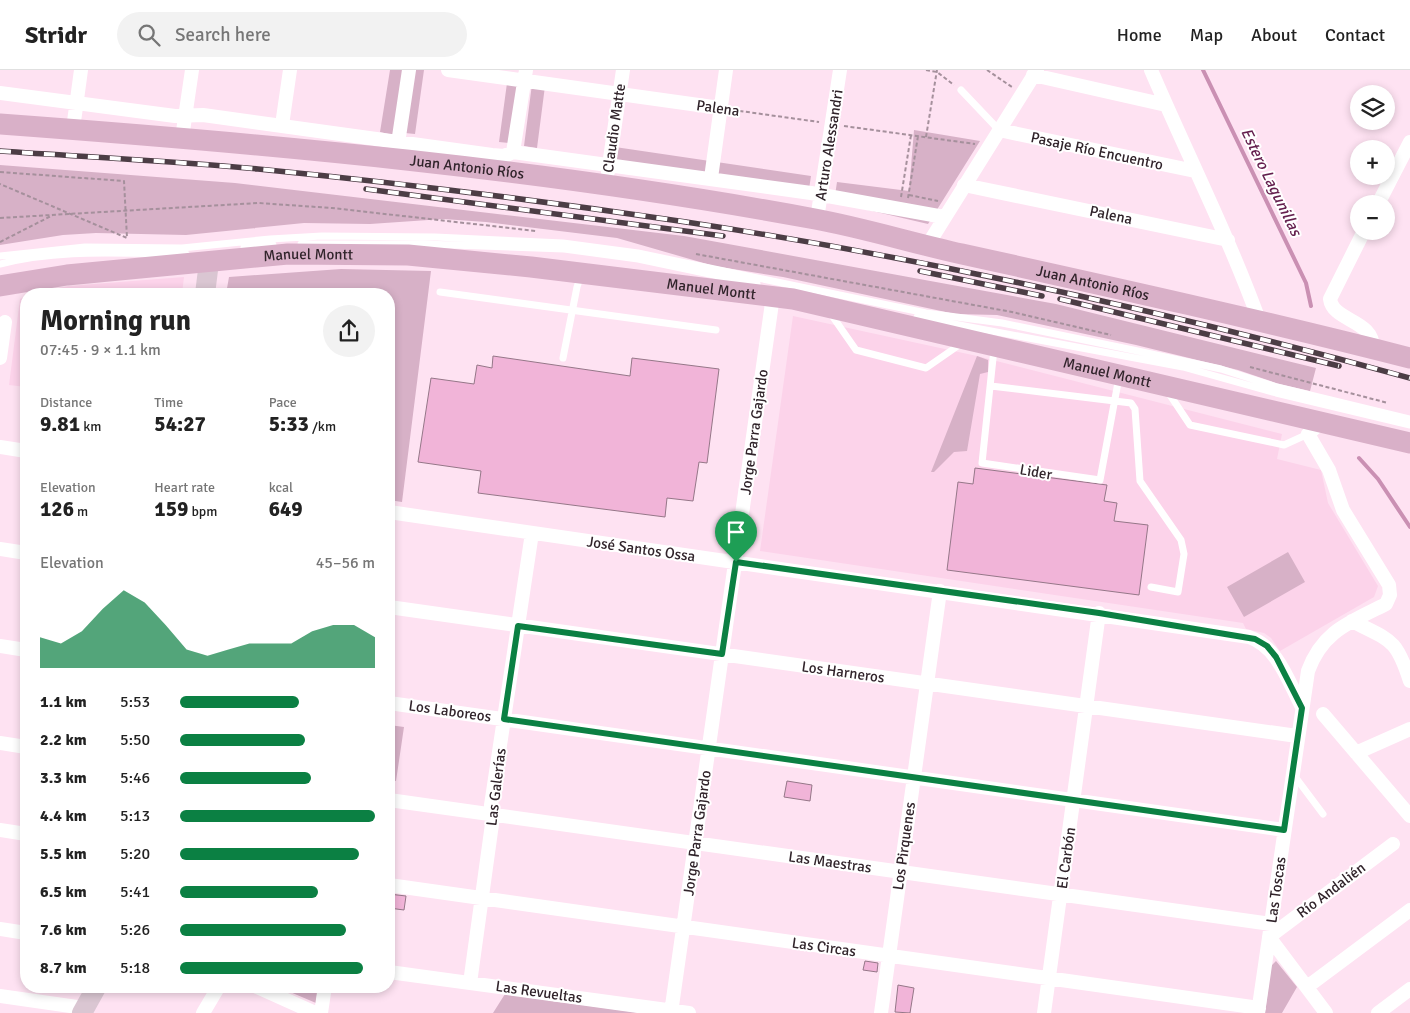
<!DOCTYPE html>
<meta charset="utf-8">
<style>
:root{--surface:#fff;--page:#f2f2f2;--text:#222;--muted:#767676;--line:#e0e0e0;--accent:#0b8043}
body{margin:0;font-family:Signika,sans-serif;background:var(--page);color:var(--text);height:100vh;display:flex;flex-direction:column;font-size:19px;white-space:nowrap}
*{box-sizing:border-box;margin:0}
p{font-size:16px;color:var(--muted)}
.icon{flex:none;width:28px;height:28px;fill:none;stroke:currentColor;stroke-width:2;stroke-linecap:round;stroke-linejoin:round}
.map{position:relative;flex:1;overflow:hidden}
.side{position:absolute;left:20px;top:218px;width:375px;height:705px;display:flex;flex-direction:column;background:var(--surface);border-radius:20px;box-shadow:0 2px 8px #0003}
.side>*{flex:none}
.fabs{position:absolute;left:1350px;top:15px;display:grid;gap:10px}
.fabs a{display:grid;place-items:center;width:45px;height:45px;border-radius:50%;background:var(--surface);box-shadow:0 2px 8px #0003;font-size:25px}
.pin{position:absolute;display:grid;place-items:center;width:42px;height:42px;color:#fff;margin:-51px -21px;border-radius:50% 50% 50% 0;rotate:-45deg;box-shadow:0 0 5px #0007}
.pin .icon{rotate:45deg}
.round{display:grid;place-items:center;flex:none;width:52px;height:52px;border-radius:26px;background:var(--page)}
.summary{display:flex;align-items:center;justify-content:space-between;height:85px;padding:0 20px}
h1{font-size:28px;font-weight:700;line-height:38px}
.stats{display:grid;grid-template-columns:repeat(3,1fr);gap:8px;height:85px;padding:5px 20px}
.stats div{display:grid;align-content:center}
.stats b{font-size:21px;font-weight:700}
.stats small{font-size:14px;font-weight:400}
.stats p{font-size:14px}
.chart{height:140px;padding:10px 20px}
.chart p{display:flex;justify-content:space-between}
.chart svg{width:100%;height:90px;margin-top:5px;fill:var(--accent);opacity:.7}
ul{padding:0 20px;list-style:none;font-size:16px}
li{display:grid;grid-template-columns:80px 60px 1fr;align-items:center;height:38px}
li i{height:12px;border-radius:6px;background:var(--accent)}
header{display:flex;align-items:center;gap:30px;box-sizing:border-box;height:70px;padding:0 25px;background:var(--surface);border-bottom:1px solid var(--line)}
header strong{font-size:24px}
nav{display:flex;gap:28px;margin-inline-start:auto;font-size:18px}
.search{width:350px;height:45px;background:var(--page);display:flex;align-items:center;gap:12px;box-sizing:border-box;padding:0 18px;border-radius:28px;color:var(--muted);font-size:19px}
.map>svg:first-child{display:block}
.built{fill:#fcd3ea}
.green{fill:#d7b1c7}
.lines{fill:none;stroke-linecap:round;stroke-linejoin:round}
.stream{stroke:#ca90b3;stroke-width:4}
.building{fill:#f1b4d8;stroke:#957788}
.path{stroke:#a5909c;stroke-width:2;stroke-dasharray:4 2.5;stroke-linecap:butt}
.lane{stroke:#fff;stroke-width:7}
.street{stroke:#fff;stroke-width:14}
.secondary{stroke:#dac6d2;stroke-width:20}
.primary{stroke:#d9b0c8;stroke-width:21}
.rail-casing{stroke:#4c3d45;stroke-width:5.5}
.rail{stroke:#fff;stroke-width:4;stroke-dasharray:11;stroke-linecap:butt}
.route-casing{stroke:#fff;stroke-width:10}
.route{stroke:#0b8043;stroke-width:6}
.labels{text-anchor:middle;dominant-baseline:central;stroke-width:4;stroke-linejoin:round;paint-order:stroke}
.street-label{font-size:15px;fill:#31242b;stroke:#fff}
.water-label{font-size:16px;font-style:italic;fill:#641f4e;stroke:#fff}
</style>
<header>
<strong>Stridr</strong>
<div class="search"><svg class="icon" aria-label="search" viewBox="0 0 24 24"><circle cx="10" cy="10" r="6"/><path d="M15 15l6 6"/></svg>Search here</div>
<nav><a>Home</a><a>Map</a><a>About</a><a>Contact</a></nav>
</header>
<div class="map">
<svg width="1410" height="943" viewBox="0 0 1410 943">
<rect width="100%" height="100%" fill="#fee2f2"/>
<path class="built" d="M184,207L182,224H30L68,216Z
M26,226V317L9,315L20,229Z
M793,246L977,286L1282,364L1277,389L1321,400L1328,433L1378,516L1374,527L1280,581L1271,568L1264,563L1246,559L1243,553L760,481Z"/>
<path class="green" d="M390,0H403L393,65L380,62Z
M413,0H424L415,64L405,63Z
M507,13L517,15L509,73L499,72Z
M532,14L545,16L537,78L524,76Z
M914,60L980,71L928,154L834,132L837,112L909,121Z
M615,77L811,106L808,126L611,96Z
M0,95L235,113L684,166L1056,234L1316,298L1310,321L1279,314L1238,300L1136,275L997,245L955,244L783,207L714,196L617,168L486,152L443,149L370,154L304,153L186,165L96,163L63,165L0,175Z
M341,199L431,201L402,432L389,430V224H226L229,207Z
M977,286L988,290V302L980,304L967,381L954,382L934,402H931Z
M1288,482L1305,512L1244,547L1227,517Z
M389,655L404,657L396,711L389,710Z
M1276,891L1297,917L1282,943H1265L1271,896Z
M276,916H318L316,933Z
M505,924L641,943H493Z"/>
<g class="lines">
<path class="stream" d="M1203,0L1306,213L1311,236
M1359,388L1378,409L1410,457"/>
</g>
<path class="building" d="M493,286L630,306L632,288L719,299L707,393L699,392L693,431L667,428L665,447L478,423L481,401L418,392L431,308L474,314L477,295L492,298Z
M975,398L1107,415L1104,431L1117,433L1114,451L1148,455L1139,525L947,500L958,412L973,414Z
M787,711L812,715L810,731L784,727Z
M389,824L406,826L404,840L389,838Z
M865,891L878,893L877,902L863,900Z
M898,915L914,918L910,943L895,942Z"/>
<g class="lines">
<path class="path" d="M926,0L937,2L954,15
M987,0L1012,17
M733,40L819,52
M844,56L975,74
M926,67L937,0
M0,102L124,111L127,168L0,114
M909,125L938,131
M901,127L911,65
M908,128L918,66
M0,148L258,133L332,138L536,161
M0,172L53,145
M696,184L1012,242L1111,265
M1250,297L1388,333"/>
<path class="lane" d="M961,20L999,60
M301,174H423L564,179L638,189L757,214
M244,178L273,175
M0,186L85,177L182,178L270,169L322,166L435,167L563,173L638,183L926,243L1002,253L1133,280L1221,299L1277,317L1410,349
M0,194C61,178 124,184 186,184
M440,222L716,260
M832,241L833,247L856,280L926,298L962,273
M917,247L1183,297L1276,323L1410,355
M994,279L982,393L1100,410L1119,307
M563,288L577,217L581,205
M991,316L1131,333L1135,339L1140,411L1181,470L1184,484L1178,522L1151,517
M1168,322L1190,355L1284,375L1308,364
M1293,704L1323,744"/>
<path class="street" d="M448,0L720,38
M1151,0C1187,84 1228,165 1259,250
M1033,5L1166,35
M0,23L175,46L203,45L492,85L504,86L513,82L811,123L944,147
M282,55L290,0
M73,59L81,0
M999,60L1195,101
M182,68L192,0
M397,80L409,0
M513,82L526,0
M608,102L623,0
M711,108L726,0
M964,115L1228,170
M1378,134L1410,72
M817,149L840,0
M1364,161L1330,229C1333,252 1374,249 1373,279
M927,176L1037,0
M0,288L5,252
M0,377L26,381
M389,442L1249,567C1278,577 1288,611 1302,637
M0,479L26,483
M389,537L1297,666
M1352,551C1391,571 1396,568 1410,611
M0,576L26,580
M389,633L1284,760
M1323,644L1410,746
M0,673L26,677
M1356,683L1410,659
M389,730L1271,854
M0,760L26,764
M389,815L1259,938
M0,859L26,863
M389,902L689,943
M470,913L492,754L491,735L532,463
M255,916L315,943
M1307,917L1410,840
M0,926L84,938
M203,943L219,916
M321,943L325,916
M671,943L773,226
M881,943L940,521
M1044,943L1099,543
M1258,943L1308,601C1323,560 1351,552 1386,534L1390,525L1389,515L1343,440L1329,400L1308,364L1322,352
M1326,943L1269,867L1393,774
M1378,943L1410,919"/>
<path class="secondary" d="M205,224L209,192
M82,943L97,916"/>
<g class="primary">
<path id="s1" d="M0,54C272,74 546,99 815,149C864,158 912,173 962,184C1112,217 1261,250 1410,288"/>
<path id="s2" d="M0,216L67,205L288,184L408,185L531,197L793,229L1410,373"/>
</g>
<defs>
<path id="rail" d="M0,81C86,87 172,91 258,99C401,113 544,131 686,152C930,189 1172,243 1410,308
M366,119L723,166
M920,201L1042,226
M1060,229L1339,296"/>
</defs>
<use href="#rail" class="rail-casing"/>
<use href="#rail" class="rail"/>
</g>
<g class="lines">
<defs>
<path id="route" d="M736,492L1099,543L1255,569L1267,576L1276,587L1302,638L1284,760L504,649L518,556L722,584Z"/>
</defs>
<use href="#route" class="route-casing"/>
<use href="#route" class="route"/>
</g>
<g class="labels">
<g class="street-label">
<text transform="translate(718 38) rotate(8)">Palena</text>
<text transform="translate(614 58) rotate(-82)">Claudio Matte</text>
<text transform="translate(829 75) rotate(-81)">Arturo Alessandri</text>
<text transform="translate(1097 81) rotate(12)">Pasaje Río Encuentro</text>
<text stroke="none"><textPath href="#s1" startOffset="469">Juan Antonio Ríos</textPath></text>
<text transform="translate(1111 145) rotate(12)">Palena</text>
<text stroke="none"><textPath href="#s2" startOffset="310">Manuel Montt</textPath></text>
<text stroke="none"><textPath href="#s1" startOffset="1106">Juan Antonio Ríos</textPath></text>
<text stroke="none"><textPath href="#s2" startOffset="715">Manuel Montt</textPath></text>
<text stroke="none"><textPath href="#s2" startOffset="1120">Manuel Montt</textPath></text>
<text transform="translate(754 362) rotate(-82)">Jorge Parra Gajardo</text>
<text transform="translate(1036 402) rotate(10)">Lider</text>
<text transform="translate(641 479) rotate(8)">José Santos Ossa</text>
<text transform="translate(843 602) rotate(8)">Los Harneros</text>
<text transform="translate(450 641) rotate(8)">Los Laboreos</text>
<text transform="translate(496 717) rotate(-83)">Las Galerías</text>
<text transform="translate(697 763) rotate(-82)">Jorge Parra Gajardo</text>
<text transform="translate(904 776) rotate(-82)">Los Pirquenes</text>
<text transform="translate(1066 788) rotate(-82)">El Carbón</text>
<text transform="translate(830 792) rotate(8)">Las Maestras</text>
<text transform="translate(1276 820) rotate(-82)">Las Toscas</text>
<text transform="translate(1331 820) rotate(-37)">Río Andalién</text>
<text transform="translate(824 877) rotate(8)">Las Circas</text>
<text transform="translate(539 922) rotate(8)">Las Revueltas</text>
</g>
<g class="water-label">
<text transform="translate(1271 112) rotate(64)">Estero Lagunillas</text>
</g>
</g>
</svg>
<div class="fabs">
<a><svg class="icon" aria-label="layers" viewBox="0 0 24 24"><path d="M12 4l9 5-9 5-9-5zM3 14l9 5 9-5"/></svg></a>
<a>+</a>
<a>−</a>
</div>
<div class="pin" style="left:736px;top:492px;background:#1e9e55"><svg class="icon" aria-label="arrive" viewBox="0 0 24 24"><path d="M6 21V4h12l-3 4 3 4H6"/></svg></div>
<section class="side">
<div class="summary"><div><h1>Morning run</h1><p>07:45 · 9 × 1.1 km</p></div><a class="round"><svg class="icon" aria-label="share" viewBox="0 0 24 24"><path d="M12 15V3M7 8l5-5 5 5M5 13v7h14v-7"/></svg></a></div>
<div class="stats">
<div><p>Distance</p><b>9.81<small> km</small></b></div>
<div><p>Time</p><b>54:27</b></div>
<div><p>Pace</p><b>5:33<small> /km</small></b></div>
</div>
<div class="stats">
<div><p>Elevation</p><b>126<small> m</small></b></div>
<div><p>Heart rate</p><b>159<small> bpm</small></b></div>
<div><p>kcal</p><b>649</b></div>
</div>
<div class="chart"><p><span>Elevation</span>45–56 m</p>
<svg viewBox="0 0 160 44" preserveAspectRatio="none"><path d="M0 44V29L10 32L20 26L30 15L40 6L50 12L60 23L70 35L80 38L90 35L100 32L110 32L120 32L130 26L140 23L150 23L160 29V44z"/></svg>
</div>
<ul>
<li><b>1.1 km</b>5:53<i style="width:61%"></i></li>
<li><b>2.2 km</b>5:50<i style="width:64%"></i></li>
<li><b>3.3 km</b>5:46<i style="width:67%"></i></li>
<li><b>4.4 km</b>5:13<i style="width:100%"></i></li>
<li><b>5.5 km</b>5:20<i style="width:92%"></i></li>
<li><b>6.5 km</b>5:41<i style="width:71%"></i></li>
<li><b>7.6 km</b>5:26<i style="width:85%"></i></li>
<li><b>8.7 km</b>5:18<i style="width:94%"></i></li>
</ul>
</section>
</div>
